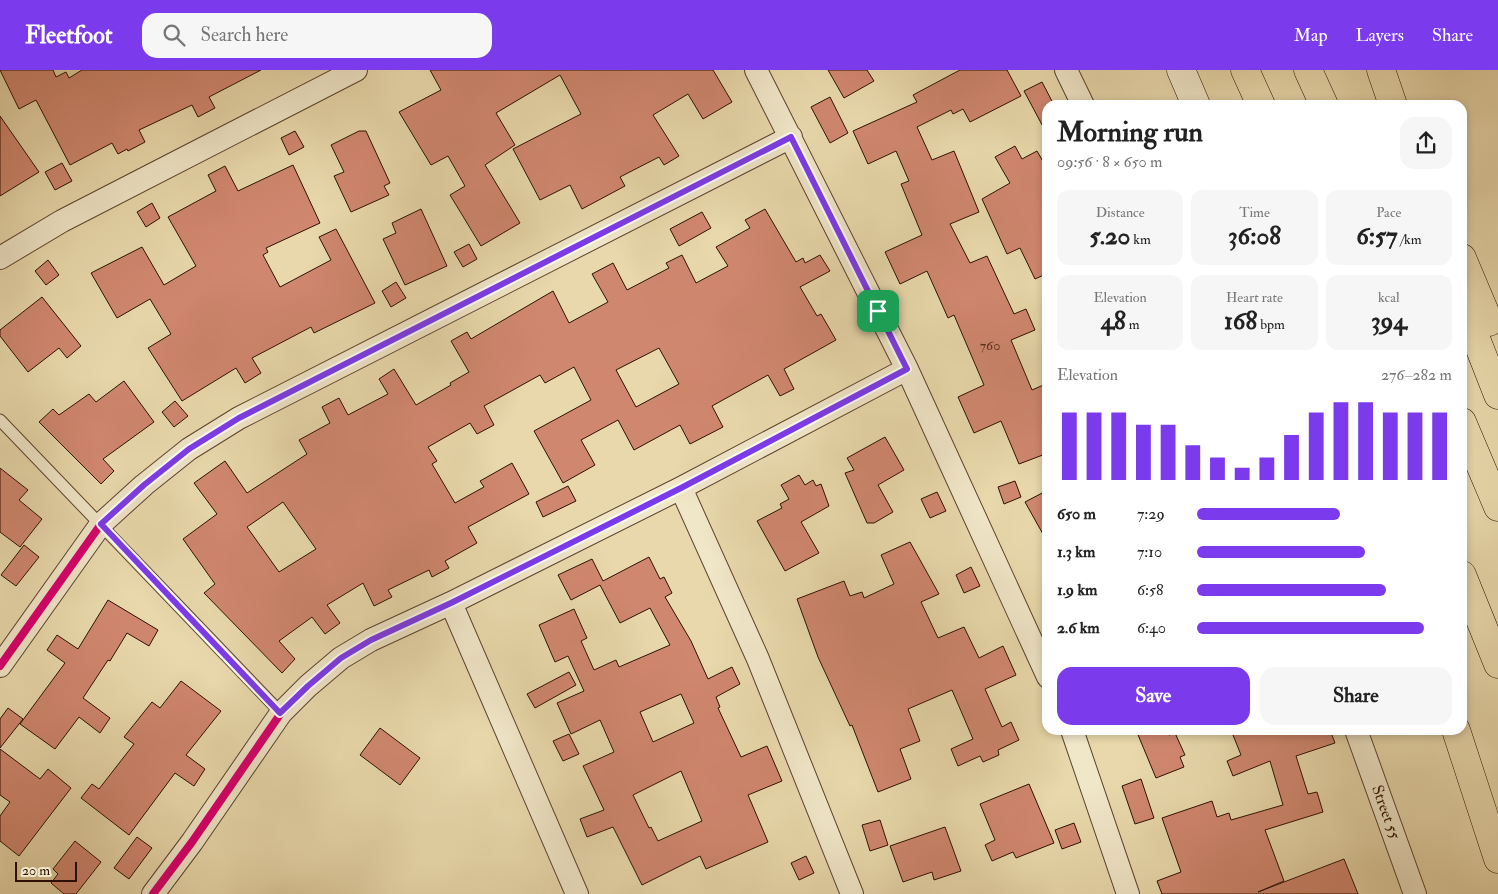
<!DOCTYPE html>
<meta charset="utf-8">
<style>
:root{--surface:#fff;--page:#f6f6f6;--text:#222;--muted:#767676;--accent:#7c3aed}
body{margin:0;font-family:"IM FELL Double Pica",serif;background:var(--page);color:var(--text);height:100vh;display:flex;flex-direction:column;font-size:19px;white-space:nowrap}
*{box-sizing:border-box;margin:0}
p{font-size:16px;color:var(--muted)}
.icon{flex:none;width:28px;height:28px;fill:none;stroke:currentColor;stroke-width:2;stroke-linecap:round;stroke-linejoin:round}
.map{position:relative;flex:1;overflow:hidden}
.details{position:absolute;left:1042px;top:30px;width:425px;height:635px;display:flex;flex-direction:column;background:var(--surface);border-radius:15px;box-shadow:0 2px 8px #0003}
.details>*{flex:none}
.scale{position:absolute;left:15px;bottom:12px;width:62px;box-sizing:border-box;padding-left:5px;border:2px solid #2d1001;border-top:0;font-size:14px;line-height:18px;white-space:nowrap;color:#2d1001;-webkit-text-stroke:4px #f0e6c8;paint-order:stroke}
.pin{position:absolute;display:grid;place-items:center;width:42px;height:42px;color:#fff;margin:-21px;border-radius:10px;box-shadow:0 2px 8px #0006}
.round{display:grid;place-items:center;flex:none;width:52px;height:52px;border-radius:15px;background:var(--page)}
.summary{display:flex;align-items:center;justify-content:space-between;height:85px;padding:0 15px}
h1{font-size:28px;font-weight:700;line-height:38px}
.stats{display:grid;grid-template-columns:repeat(3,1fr);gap:8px;height:85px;padding:5px 15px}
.stats div{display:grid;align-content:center;border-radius:12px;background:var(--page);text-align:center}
.stats b{font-size:25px;font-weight:700}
.stats small{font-size:14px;font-weight:400}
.stats p{font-size:14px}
.chart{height:140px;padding:10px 15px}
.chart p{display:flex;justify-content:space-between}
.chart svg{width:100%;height:90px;margin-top:5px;stroke:var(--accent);stroke-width:6}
.primary-button{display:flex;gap:10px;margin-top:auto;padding:10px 15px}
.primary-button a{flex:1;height:58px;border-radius:15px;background:var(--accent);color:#fff;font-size:20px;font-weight:700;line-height:58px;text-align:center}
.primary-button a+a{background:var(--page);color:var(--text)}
ul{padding:0 15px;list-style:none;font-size:16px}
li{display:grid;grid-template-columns:80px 60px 1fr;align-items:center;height:38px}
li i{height:12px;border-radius:6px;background:var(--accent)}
header{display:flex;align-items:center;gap:30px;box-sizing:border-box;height:70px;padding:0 25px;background:var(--accent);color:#fff}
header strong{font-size:24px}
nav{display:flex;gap:28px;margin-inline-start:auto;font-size:18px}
.search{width:350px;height:45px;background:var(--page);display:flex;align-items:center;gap:12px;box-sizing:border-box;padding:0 18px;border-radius:15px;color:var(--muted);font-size:19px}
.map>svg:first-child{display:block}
.building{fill:#d0876f;stroke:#2d1001;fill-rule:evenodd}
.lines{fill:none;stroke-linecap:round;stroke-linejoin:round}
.service-casing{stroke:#5c422c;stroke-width:13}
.minor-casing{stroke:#5c422c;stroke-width:24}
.secondary-casing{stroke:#2d1001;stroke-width:29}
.primary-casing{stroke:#2d1001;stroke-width:29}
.service{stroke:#f0e6c8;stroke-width:11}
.minor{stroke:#f0e6c8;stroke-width:22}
.secondary{stroke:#f0e6c8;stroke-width:28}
.primary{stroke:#e8d8ab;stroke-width:28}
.cycleway-casing{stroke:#f0e6c8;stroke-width:11}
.cycleway{stroke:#d6006c;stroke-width:8}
.route-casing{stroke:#fff;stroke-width:10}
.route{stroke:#7c3aed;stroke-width:6}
.labels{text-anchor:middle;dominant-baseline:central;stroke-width:4.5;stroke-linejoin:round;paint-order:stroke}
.number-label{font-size:14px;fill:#562e1c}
.street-label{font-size:16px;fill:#2d1001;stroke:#f0e6c8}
</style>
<header>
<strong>Fleetfoot</strong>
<div class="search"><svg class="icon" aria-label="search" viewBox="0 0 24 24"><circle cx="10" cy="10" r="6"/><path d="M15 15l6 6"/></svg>Search here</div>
<nav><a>Map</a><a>Layers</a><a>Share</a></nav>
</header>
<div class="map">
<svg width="1498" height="824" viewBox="0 0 1498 824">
<rect width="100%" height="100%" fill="#e8d8ab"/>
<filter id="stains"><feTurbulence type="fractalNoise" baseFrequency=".004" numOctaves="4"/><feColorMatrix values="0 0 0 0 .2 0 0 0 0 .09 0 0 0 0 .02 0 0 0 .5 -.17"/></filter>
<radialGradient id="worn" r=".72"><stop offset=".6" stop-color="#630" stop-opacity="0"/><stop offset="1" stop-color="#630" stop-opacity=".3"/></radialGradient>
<path class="building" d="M0,0H53L56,7L66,2L69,8L82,0H261L209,27L215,38L198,47L192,35L139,60L145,72L128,81L127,79L118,84L112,73L70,95L36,30L19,39Z
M430,0H713L732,32L703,49L688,24L653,45L679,86L664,95L659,87L620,107L625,116L582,139L570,115L540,130L513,79L581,44L560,5L496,43L515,75L485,95L520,153L481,176L450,125L465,116L448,86L431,95L399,42L441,20Z
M828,0H867L874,11L844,28Z
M960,0H1007L1021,26L970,52L963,39L953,44L951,40L917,57L932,90L954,81L979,142L950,154L970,193L987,186L1014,244L1026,239L1035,260L1011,270L1032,320L1048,313V383L1019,394L1001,351L974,363L958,327L984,315L954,245L948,248L927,201L900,214L885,182L922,165L901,114L909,111L896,81L868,94L853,61L917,32L913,25Z
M1042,12L1054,35H1048V66L1024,21Z
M830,27L848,63L830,73L811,37Z
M0,46L39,102L0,126Z
M295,61L304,77L289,85L281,68Z
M359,61H366L390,113L384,116L389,125L351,142L334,106L344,102L331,75Z
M1015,76L1022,89L1037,81L1048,100V203L1035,209L1020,178L1007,184L982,129L1010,113L995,87Z
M62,93L72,111L55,120L45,102Z
M293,95L320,153L266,178L268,182L263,185L280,217L331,190L319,167L336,159L375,233L314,263L311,257L252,288L261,303L245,313L236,298L182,331L148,278L171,264L150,229L117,248L91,203L142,177L164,215L196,196L168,147L216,121L208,105L225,96L238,121Z
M152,133L160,148L146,157L137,142Z
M421,139L447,196L405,215L383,169L396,163L392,153Z
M765,139L796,192L803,188L805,193L820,185L830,201L800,217L817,246L821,244L836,270L784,299L794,319L780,326L768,305L712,336L723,357L690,374L680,355L634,380L618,350L581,370L595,395L563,413L534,361L591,330L574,297L545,313L540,305L484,336L494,355L477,364L470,353L428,377L437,391L432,394L455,433L484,417L480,411L512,393L529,424L468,457L477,473L445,491L449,498L432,507L429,500L388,520L392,527L374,536L363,513L327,535L340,553L325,564L312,547L279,571L295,589L282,603L204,523L215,514L183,469L217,444L194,413L225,391L247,423L307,384L299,370L330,353L322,337L339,328L348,345L388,324L379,309L394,299L416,335L451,315L450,313L469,302L451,271L467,262L471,269L553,221L569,253L608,232L592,204L613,193L627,220L669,198L666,193L682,185L696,213L728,196L716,177L750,158L745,150ZM659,278L679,314L636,337L616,300ZM283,432L316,479L279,502L247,457Z
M702,142L711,158L679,176L670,159Z
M469,174L477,189L463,197L454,182Z
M48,190L59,205L46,215L35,201Z
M396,212L406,228L391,237L382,221Z
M42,227L81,276L67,288L59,278L28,302L0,266V260Z
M124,311L154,352L103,389L114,401L101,414L39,352L53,339L59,345L89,324L96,332Z
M175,331L188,346L174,357L162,342Z
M885,367L904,400L878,415L893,442L874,453H867L845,403L854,400L847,388Z
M0,398L28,420L19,430L42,449L20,477L0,462Z
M799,405L805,415L813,410L816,416L821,414L829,436L801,452L819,483L785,501L757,451L782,438L780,434L789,429L781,415Z
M1015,411L1021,427L1004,434L998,417Z
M568,416L576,431L543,447L536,432Z
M1048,420V473L1025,432Z
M937,422L946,441L930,448L921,429Z
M910,472L939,524L921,532L938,568L964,557L979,588L1003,576L1016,605L985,619L1002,657L1011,652L1019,670L998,680L999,685L983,692L980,686L958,696L951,679L973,669L952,620L908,639L920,671L900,679L911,709L878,722L852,655L850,656L818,587L797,529L844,511L850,526L862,522L864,528L894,514L881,485Z
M24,475L39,487L16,516L1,505Z
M649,487L660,509L664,507L672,523L665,527L691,571L708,609L732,597L740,614L716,627L720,637L718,638L741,687L767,676L782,711L748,725L768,772L706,799L700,786L642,815L613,757L587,767L580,749L604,740L583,696L614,682L600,650L571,664L557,633L584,621L568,586L555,592L539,555L574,539L587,568L581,571L594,600L616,590L619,597L670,575L650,538L620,553L600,515L571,530L558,505L592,489L603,511ZM681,624L694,653L653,672L640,642ZM681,701L702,751L658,771L651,757L649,758L633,725Z
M971,497L980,516L964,523L956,505Z
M108,530L158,560L149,576L127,563L110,591L108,590L83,628L110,648L100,663L79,647L55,679L20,654L65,593L47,580L57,565L78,579Z
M569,602L576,615L535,638L527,624Z
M181,611L221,641L186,685L205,699L194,716L175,703L129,765L81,728L92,714L99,719L134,674L124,667L152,632L160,638Z
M8,638L23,649L0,678V649Z
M380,658L420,688L400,715L360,685Z
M1136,660H1167L1169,665L1175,663L1185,685L1180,687L1184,697L1156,708Z
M1231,660H1330L1335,673L1296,686L1308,724L1317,722L1323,742L1265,760L1284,811L1258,822L1344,789L1358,824H1162L1157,811L1181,802L1162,748L1212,731L1217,747L1229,743L1231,750L1283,735L1270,691L1233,706L1227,691L1241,685Z
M569,664L579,684L563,691L553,671Z
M0,679L40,709L48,699L71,718L19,786L0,771V746L10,732L0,725Z
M1141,709L1154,748L1135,754L1122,716Z
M1029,714L1054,773L1016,788L1013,782L992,791L985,775L995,770L980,734Z
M880,750L888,775L870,781L862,755Z
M1074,753L1081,772L1062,779L1055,760Z
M945,757L961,801L934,810L932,802L903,812L890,776Z
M137,767L152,778L129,809L114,798Z
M75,771L101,792L76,824H64L51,813L58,804L53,799Z
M806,786L814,803L799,810L791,793Z"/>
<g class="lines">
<defs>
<path id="service" d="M0,350L281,643"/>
<path id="minor" d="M756,0L907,299L1048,607
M1066,0L1083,35
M0,188L62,151L356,0
M681,418L758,589L852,824
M451,533L577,824
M0,596L101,454L144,415L189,379L239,348L791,67
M1072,660L1128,824
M1356,660L1415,824
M153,824L192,772L281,643L308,616L341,588L371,570L451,533L681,418L907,299"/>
<path id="secondary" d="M1181,0L1196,35"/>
<path id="primary" d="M1245,0L1261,35
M1308,0L1324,35
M1381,0L1393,35
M1462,188L1489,252
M1462,233L1498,325
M1462,352L1498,437
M1462,505L1498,594
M1456,660L1498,789"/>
</defs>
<use href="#service" class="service-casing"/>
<use href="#minor" class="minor-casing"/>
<use href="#secondary" class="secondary-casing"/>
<use href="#primary" class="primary-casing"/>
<use href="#service" class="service"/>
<use href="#minor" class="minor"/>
<use href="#secondary" class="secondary"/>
<use href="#primary" class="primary"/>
<defs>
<path id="cycleway" d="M0,596L101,454L144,415L189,379L239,348L791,67
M153,824L192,772L281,643L308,616L341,588L371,570L451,533L681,418L907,299"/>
</defs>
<use href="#cycleway" class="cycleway-casing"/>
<use href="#cycleway" class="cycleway"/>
</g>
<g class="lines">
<defs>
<path id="route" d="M791,67L907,299L681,418L451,533L371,570L341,588L308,616L280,643L101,454L144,415L189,379L239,348Z"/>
</defs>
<use href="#route" class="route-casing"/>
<use href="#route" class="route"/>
</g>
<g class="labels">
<g class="number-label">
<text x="990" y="275">760</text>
</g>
<g class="street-label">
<text transform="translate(1386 742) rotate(70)">Street 55</text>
</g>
</g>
<rect width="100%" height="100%" filter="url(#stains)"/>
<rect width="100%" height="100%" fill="url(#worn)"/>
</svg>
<div class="scale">20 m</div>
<div class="pin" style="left:878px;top:241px;background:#1e9e55"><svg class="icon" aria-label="arrive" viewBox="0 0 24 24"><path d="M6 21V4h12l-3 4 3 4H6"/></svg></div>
<section class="details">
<div class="summary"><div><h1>Morning run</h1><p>09:56 · 8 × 650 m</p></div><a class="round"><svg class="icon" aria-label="share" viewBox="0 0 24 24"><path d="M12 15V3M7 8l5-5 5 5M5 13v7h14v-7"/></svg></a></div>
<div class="stats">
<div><p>Distance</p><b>5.20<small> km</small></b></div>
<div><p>Time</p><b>36:08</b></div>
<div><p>Pace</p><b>6:57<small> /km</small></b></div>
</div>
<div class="stats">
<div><p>Elevation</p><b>48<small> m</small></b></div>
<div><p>Heart rate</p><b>168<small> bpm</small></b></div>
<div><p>kcal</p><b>394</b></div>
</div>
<div class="chart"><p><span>Elevation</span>276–282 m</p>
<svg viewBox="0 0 160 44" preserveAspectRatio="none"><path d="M5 44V11M15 44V11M25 44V11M35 44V17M45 44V17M55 44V27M65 44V33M75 44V38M85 44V33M95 44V22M105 44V11M115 44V6M125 44V6M135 44V11M145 44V11M155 44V11"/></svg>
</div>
<ul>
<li><b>650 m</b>7:29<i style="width:56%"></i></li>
<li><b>1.3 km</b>7:10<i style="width:66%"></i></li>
<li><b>1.9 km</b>6:58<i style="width:74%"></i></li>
<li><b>2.6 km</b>6:40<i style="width:89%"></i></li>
</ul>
<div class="primary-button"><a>Save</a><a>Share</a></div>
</section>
</div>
